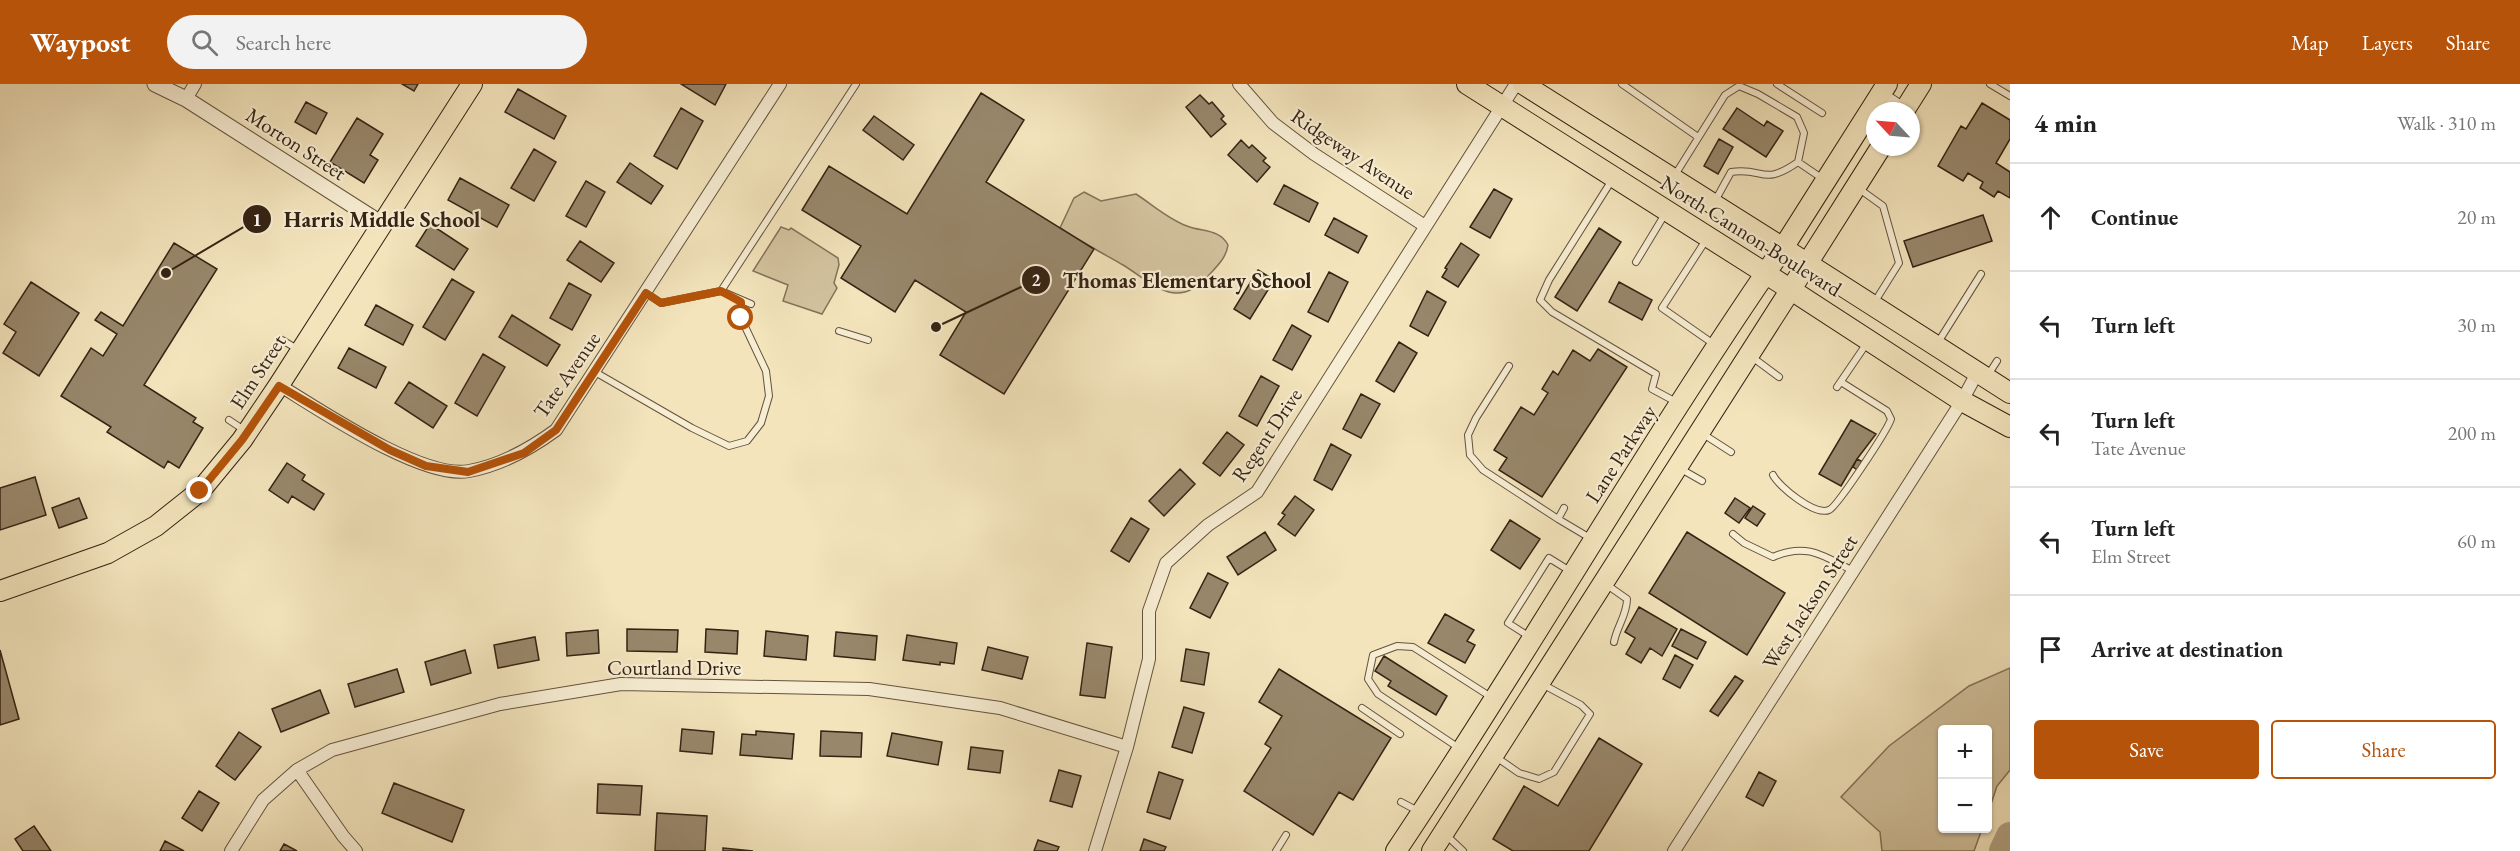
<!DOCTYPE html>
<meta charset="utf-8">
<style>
:root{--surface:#fff;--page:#f2f2f2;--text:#222;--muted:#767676;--line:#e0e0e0;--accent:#b45309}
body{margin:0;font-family:"EB Garamond",serif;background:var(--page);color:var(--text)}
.controls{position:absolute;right:18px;bottom:18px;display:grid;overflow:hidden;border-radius:6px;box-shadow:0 2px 4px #0004}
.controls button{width:54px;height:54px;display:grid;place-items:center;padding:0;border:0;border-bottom:2px solid var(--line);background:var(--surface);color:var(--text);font:30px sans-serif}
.compass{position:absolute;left:1866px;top:18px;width:54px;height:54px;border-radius:50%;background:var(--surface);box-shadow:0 2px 4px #0004;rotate:296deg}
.stop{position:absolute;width:18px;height:18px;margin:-14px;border:4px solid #b45309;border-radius:50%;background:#fff}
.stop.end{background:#b45309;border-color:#fff;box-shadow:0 2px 6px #0008}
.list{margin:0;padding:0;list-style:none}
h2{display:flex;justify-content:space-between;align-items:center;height:78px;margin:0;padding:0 24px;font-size:26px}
h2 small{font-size:20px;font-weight:400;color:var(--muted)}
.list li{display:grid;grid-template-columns:39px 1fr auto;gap:18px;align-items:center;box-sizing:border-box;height:108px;padding:0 24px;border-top:2px solid var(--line)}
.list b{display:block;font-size:22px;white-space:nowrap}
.list p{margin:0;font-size:20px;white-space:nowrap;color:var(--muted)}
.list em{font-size:20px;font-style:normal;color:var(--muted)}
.actions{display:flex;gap:12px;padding:18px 24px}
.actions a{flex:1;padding:14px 0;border:2px solid var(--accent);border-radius:6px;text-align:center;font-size:21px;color:var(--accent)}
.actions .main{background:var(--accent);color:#fff}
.icon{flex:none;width:33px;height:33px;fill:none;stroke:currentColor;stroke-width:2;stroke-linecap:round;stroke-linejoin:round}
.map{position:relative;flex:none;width:2010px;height:767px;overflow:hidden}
header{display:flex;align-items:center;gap:36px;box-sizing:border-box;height:84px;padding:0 30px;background:var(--accent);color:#fff}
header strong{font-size:28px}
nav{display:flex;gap:33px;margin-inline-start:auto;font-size:21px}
.search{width:420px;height:54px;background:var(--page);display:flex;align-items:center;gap:15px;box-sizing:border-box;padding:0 21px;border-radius:33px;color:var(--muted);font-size:22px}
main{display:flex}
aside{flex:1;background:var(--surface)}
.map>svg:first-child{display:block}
</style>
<header>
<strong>Waypost</strong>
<div class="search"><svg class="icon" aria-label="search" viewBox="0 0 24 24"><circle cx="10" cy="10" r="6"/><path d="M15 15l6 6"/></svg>Search here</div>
<nav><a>Map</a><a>Layers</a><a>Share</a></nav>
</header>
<main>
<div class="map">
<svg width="2010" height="767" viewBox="0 0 2010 767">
<rect width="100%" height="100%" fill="#f3e4bc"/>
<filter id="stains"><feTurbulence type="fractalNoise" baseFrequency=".00333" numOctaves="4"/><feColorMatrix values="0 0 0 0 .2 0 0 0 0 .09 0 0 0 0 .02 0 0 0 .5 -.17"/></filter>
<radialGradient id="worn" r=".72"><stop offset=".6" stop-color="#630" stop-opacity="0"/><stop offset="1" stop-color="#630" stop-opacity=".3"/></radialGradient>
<path fill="#d3c39f" stroke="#847359" stroke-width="1.5" d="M 1084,108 L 1101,117 L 1136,110 C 1153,121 1168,135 1187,142 C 1202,148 1220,145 1228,161 C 1226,174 1218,181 1209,191 C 1177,228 1154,200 1123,181 C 1102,169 1080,157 1060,144 L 1074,114 Z
M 781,143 L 789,146 L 791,144 L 838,174 L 839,181 L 834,199 L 837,204 L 822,230 L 783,217 L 788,201 L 753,187 Z
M 2010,584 L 2010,686 L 1997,702 L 1988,729 L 1988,646 L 1942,646 L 1942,744 L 1982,745 L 1974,767 L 1882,767 L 1880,748 L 1841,713 L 1889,662 L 1969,602 Z"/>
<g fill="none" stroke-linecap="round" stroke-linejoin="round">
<path stroke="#b2a283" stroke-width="28" d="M 2003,767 L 2010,752"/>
</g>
<path fill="#98876b" stroke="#352313" stroke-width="1.5" d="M 402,0 L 418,0 L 414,7 Z
M 681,0 L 726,0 L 715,21 Z
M 518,5 L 566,32 L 554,55 L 505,28 Z
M 981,9 L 1024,36 L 986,98 L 1094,165 L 1004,310 L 940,271 L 966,228 L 915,196 L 895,228 L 841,194 L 861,162 L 802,126 L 829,82 L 907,130 Z
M 1200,11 L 1209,20 L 1212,18 L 1224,32 L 1221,35 L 1226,40 L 1211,53 L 1186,23 Z
M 306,18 L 327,29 L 316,50 L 295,38 Z
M 1982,19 L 2010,36 L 2010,55 L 1996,79 L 2010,88 L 2010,114 L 1998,107 L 1994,113 L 1980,104 L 1983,98 L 1968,89 L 1963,97 L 1938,82 L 1961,42 L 1966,45 Z
M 681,24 L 703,37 L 677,85 L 654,72 Z
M 1737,24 L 1764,42 L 1767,37 L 1783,47 L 1766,73 L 1723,45 Z
M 874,32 L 914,61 L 903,76 L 863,46 Z
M 357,34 L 383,50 L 370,71 L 378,76 L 364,99 L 330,78 Z
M 1719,55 L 1733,63 L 1718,90 L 1704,82 Z
M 1241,56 L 1249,64 L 1252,61 L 1266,74 L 1263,77 L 1270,83 L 1257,98 L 1228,71 Z
M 534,65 L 556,78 L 534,117 L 511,104 Z
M 630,79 L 663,102 L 651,120 L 617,98 Z
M 460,94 L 509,121 L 497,143 L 448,116 Z
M 586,97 L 605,108 L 586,143 L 566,132 Z
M 1284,101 L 1318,119 L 1309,138 L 1274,120 Z
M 1494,105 L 1512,115 L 1490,154 L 1470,143 Z
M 1983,131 L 1992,157 L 1913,183 L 1904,157 Z
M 1334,134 L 1367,152 L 1358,169 L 1325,151 Z
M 430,140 L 468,165 L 454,186 L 416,162 Z
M 1599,144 L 1621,158 L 1577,227 L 1555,213 Z
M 580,157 L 614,179 L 601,198 L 567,176 Z
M 174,159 L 217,185 L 144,301 L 196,334 L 193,338 L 203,344 L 179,384 L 168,377 L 164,384 L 107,348 L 111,343 L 61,312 L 91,264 L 103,272 L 117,250 L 95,236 L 101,228 L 123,242 Z
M 1461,159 L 1479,171 L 1458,203 L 1442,193 L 1447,185 L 1445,184 Z
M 1258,186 L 1274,196 L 1250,235 L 1234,225 Z
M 1329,188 L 1348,198 L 1328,238 L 1308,228 Z
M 452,195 L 474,208 L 445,256 L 423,243 Z
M 31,198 L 79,229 L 39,292 L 3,269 L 16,248 L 4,240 Z
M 1619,198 L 1652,216 L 1642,236 L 1609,218 Z
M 569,199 L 591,211 L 572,246 L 550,234 Z
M 1427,207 L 1446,218 L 1428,252 L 1410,242 Z
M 376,221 L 413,241 L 403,261 L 365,241 Z
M 512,231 L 560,261 L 547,282 L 499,253 Z
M 1292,241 L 1311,252 L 1292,286 L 1273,276 Z
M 1399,258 L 1417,269 L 1394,308 L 1376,297 Z
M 349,264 L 386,283 L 376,304 L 338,284 Z
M 1598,265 L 1627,283 L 1542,413 L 1499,386 L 1507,374 L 1494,366 L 1521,323 L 1534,331 L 1548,309 L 1542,305 L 1553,287 L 1558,291 L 1573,266 L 1590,277 Z
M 483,270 L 505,283 L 477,332 L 455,319 Z
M 1261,292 L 1279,302 L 1257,342 L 1239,332 Z
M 409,298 L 447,322 L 433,344 L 395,319 Z
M 1361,310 L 1380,320 L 1361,354 L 1343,345 Z
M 1851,336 L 1876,350 L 1857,375 L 1841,402 L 1819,390 Z
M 1227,348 L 1244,361 L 1220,392 L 1203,379 Z
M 1331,360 L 1351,371 L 1332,406 L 1314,396 Z
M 1857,375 L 1863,378 L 1859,387 L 1853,383 Z
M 287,379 L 305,391 L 302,396 L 324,410 L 314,426 L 292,412 L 288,419 L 269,406 Z
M 1180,385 L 1195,400 L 1164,432 L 1149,417 Z
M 35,393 L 46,431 L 0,446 L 0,404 Z
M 1295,412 L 1314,426 L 1295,452 L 1278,440 L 1285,431 L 1282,429 Z
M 79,414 L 87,434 L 59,444 L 52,424 Z
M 1735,414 L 1750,424 L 1739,439 L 1725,429 Z
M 1753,422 L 1765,430 L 1757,442 L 1745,434 Z
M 1131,434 L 1149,445 L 1129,478 L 1111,467 Z
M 1510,436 L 1540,455 L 1520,485 L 1491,466 Z
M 1265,448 L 1276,466 L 1238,491 L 1227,473 Z
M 1687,448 L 1785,509 L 1747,571 L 1649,509 Z
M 1208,489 L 1228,499 L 1210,534 L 1190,524 Z
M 1639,523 L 1677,545 L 1662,572 L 1650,564 L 1641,579 L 1626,570 L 1635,554 L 1625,548 Z
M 1445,530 L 1474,546 L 1467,557 L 1475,561 L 1465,579 L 1428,559 Z
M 627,545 L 678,546 L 677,568 L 627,567 Z
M 706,545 L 738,547 L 737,570 L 705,568 Z
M 1681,545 L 1706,558 L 1697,575 L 1672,562 Z
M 598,546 L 599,569 L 567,572 L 566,549 Z
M 766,547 L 808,552 L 806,576 L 764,572 Z
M 836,548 L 877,552 L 875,576 L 834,572 Z
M 907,551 L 957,559 L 954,580 L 940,578 L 940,581 L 903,576 Z
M 535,553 L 539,576 L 498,584 L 494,561 Z
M 1087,559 L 1112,563 L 1105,614 L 1080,611 Z
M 988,563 L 1028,573 L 1022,595 L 982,586 Z
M 1186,565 L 1209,569 L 1204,601 L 1181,597 Z
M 0,566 L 19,635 L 0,641 Z
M 465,566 L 471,589 L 431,601 L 425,578 Z
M 1675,571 L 1693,581 L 1680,604 L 1663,595 Z
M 1384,572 L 1447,612 L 1436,631 L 1388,602 L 1391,597 L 1375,587 Z
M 397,585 L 404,608 L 355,623 L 348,600 Z
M 1279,585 L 1391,654 L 1353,716 L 1339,708 L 1313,751 L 1244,707 L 1271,664 L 1265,660 L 1282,632 L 1259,618 Z
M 1735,592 L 1743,597 L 1718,632 L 1710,627 Z
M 320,606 L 329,629 L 281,648 L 272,625 Z
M 1184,623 L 1204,629 L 1192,669 L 1172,663 Z
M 682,645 L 714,648 L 712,670 L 680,667 Z
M 756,647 L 794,650 L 792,675 L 740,671 L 742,650 L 756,651 Z
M 821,647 L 862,649 L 861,673 L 820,672 Z
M 239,648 L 261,663 L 235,696 L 216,682 Z
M 892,649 L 942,658 L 938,681 L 887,672 Z
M 1599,654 L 1642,680 L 1589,767 L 1513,767 L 1493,755 L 1524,702 L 1558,722 Z
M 971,663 L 1003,667 L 1000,689 L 968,685 Z
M 1059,686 L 1081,692 L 1072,723 L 1050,717 Z
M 1159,688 L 1183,696 L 1170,735 L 1147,728 Z
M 1759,688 L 1776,697 L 1763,722 L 1746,713 Z
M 394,699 L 464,726 L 452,758 L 382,729 Z
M 598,700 L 642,702 L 640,731 L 597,729 Z
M 199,707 L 219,719 L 202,747 L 182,734 Z
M 657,729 L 707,732 L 705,767 L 655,767 Z
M 34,742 L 51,767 L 23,767 L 15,755 Z
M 1144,755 L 1166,763 L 1164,767 L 1140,767 Z
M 1038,756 L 1059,763 L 1057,767 L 1034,767 Z
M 165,757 L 184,767 L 160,767 Z
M 284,760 L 297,767 L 280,767 Z
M 723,764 L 753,767 L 723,767 Z"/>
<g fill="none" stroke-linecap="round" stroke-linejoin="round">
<defs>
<path id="service" d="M 1622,0 L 1698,53
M 1777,0 L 1822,29
M 1990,0 L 2010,12
M 1675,91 L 1725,11 L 1739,2 L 1758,10 L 1797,33 L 1804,49 L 1798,78 L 1823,95
M 1612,96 L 1549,196 L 1540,216 L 1552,228 L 1656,290 L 1652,305 L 1678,319
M 1858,104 L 1883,122 L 1899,179 L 1874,219
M 1715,117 L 1731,88 C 1765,83 1762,103 1798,78
M 1706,156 L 1662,224 L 1715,261
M 1636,178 L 1665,130
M 721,207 L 856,0
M 646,209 L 661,219 L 721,207 L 751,220
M 839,247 L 868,256
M 282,256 L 299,266
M 1937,260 L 1981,190
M 1752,273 L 1779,293
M 1509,282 L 1476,334 L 1468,351 L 1470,371 L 1483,386 L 1558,435
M 595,288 L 692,344 L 729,362 L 747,357 L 761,339 L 769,312 L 766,287 L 741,234 L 741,218
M 1988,291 L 1997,277
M 1837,303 L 1867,259
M 229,336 L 244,346
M 1703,350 L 1731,368
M 1681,385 L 1702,397
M 1773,391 C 1779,403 1815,432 1829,426 C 1837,423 1887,347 1891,335 L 1887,327 L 1841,298
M 1564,424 L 1558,435 L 1590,454
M 1733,450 L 1744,459 L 1773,473 C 1806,458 1824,472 1853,487
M 1607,501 L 1627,515 C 1627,531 1617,542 1614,558
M 1530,553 L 1508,539 L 1549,474 L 1570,487
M 1362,624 L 1400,650
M 1459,664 L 1378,610 L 1368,595 L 1373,571 L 1397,562 L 1413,563 L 1491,613
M 1496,673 L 1519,689 L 1539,695 L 1554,688 L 1590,630 L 1581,621 L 1542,600
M 1401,718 L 1418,727
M 1446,751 L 1463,767
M 1276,767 L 1286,751"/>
<path id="minor" d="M 1239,0 L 1273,39 L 1314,70 L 1425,142
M 1881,10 L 1905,26
M 186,15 L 195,0
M 279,301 C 320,326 423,396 469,387 C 502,381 530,365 556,346 L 780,0
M 297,686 L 343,752 L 356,767
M 231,767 L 263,716 L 297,686 L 332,666 L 500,620 L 621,600 L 869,605 L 1000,624 L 1127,663
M 1095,767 L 1127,663 L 1149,575 L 1149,527 L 1166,479 L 1208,441 L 1257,408 L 1516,0
M 1674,767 L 1962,317 L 1977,289"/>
<path id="tertiary" d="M 155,0 L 186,15 L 382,140"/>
<path id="primary" d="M 1467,0 L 1765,189
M 1523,0 L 1783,164 L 1887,0
M 1904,27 L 1921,0
M 1807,180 L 1881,63
M 0,507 L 108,469 L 156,442 L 200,407 L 242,356 L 279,301 L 472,0"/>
<path id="trunk" d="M 1765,189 L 1962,317 L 2010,343
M 1396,767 C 1529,569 1647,360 1783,164 L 2010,309
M 1432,767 L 1807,180"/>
</defs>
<use href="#service" stroke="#64533d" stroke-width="8"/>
<use href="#minor" stroke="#64533d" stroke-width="14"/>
<use href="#tertiary" stroke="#64533d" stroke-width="17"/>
<use href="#primary" stroke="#352313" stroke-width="22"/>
<use href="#trunk" stroke="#352313" stroke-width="22"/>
<use href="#service" stroke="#f7edd3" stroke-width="6"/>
<use href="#minor" stroke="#f7edd3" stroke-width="12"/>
<use href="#tertiary" stroke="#f7edd3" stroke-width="15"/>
<use href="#primary" stroke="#f3e4bc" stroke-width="20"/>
<use href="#trunk" stroke="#f3e4bc" stroke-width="20"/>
</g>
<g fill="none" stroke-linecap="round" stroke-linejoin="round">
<path stroke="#b45309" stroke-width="8" d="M 200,407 L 242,356 L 279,302 L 390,366 L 426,382 L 468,388 L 524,369 L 556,346 L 646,209 L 661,219 L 721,207 L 741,218 L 741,234"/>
</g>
<g text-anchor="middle" stroke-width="4.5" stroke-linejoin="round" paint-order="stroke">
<g font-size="21" fill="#352313" stroke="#f7edd3">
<text transform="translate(296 60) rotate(33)" y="7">Morton Street</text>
<text transform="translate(1353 70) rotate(34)" y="7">Ridgeway Avenue</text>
<text transform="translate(1751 152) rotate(32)" y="7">North Cannon Boulevard</text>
<text transform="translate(258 288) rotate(-57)" y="7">Elm Street</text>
<text transform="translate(567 291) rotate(-55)" y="7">Tate Avenue</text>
<text transform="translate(1267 351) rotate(-56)" y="7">Regent Drive</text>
<text transform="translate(1621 370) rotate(-57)" y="7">Lane Parkway</text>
<text transform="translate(1810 518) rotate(-57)" y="7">West Jackson Street</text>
<text x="674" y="591">Courtland Drive</text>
</g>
</g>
<path fill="none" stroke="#352313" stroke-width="2" d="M166 189L257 135M936 243L1036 196"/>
<g fill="#352313" stroke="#f7edd3" stroke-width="2">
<circle cx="166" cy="189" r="6"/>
<circle cx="936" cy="243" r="6"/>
<circle cx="257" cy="135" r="15"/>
<circle cx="1036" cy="196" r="15"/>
</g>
<g font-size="18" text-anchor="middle" font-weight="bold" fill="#fff">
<text x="257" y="142">1</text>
<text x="1036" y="202">2</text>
</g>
<g font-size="22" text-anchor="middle" font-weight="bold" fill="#352313" stroke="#f7edd3" stroke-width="4.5" stroke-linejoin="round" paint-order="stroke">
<text x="382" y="143">Harris Middle School</text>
<text x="1187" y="204">Thomas Elementary School</text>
</g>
<rect width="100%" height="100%" filter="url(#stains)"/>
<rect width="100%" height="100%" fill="url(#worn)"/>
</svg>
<div class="controls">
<button>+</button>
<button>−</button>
</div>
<svg class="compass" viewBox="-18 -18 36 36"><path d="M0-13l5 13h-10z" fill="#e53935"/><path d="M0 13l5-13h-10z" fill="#767676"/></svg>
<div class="stop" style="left:741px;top:234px"></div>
<div class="stop end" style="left:200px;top:407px"></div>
</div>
<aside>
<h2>4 min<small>Walk · 310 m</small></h2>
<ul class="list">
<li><svg class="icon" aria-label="ahead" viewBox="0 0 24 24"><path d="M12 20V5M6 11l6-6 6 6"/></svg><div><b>Continue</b></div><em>20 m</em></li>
<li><svg class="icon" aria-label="left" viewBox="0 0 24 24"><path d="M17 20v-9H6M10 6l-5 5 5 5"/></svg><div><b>Turn left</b></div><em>30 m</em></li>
<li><svg class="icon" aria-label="left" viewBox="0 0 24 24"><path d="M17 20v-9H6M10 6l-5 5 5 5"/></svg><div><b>Turn left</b><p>Tate Avenue</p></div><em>200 m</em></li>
<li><svg class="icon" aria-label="left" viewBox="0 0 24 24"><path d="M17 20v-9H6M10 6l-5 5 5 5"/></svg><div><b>Turn left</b><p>Elm Street</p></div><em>60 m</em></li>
<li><svg class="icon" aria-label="arrive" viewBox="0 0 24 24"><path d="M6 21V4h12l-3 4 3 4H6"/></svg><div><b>Arrive at destination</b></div></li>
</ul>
<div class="actions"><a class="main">Save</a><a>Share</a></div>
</aside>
</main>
